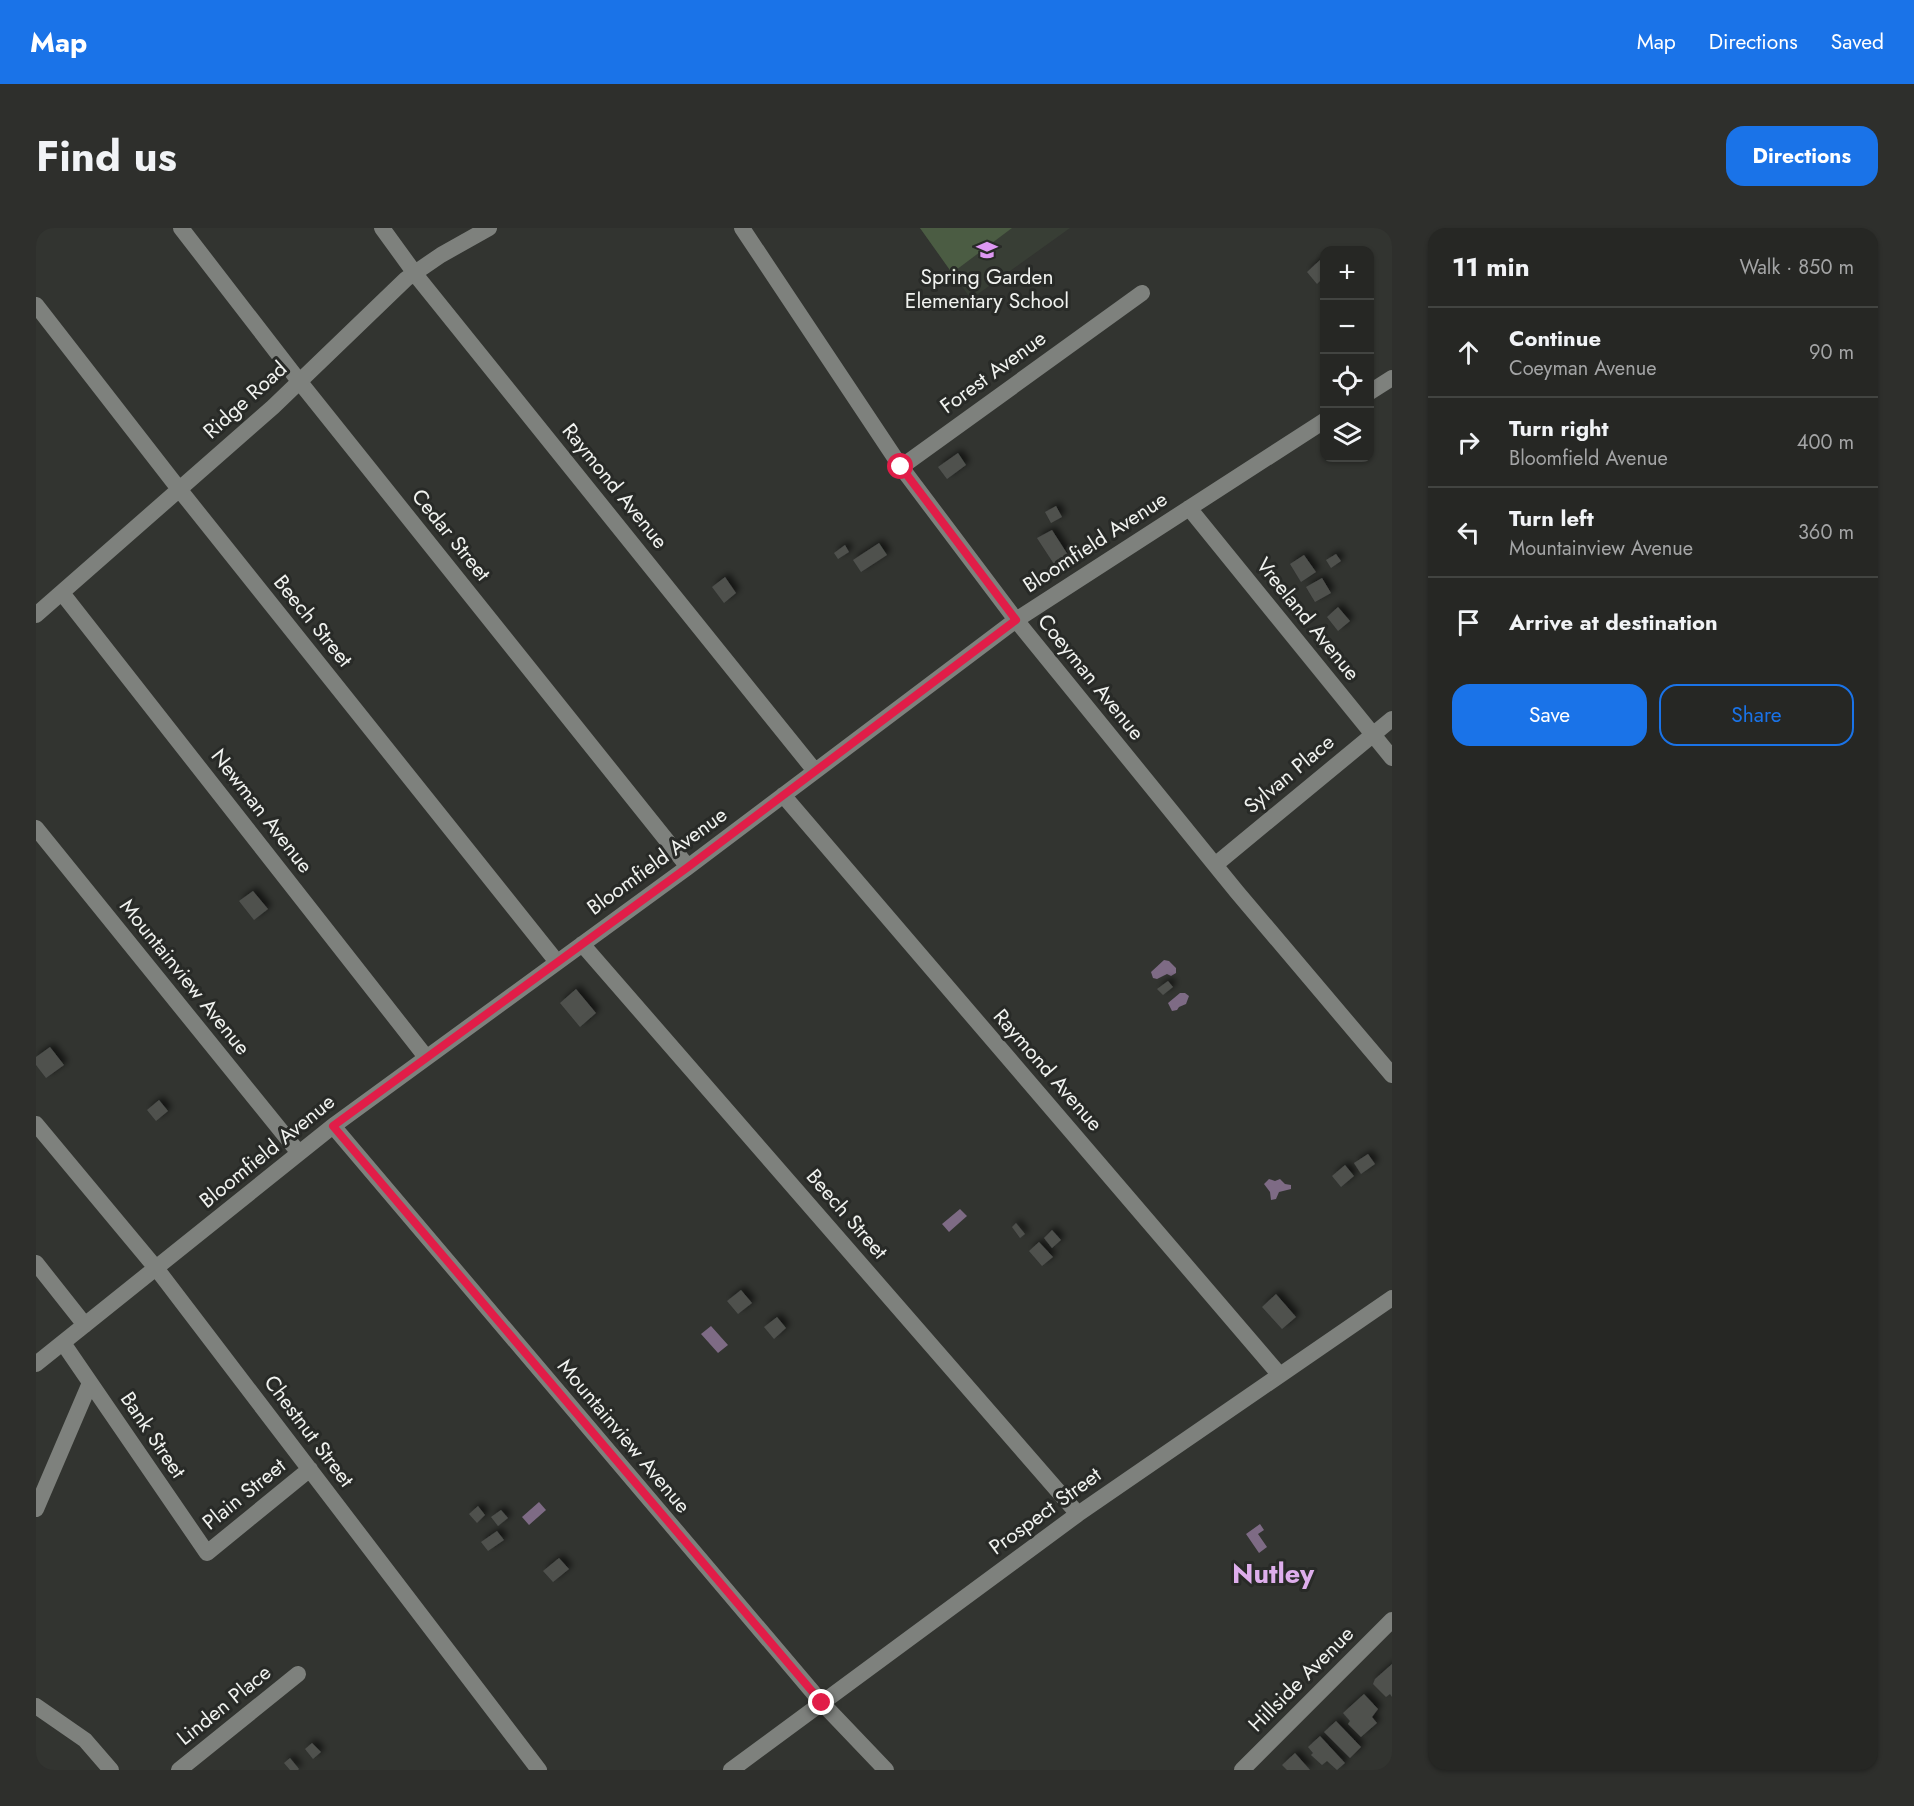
<!DOCTYPE html>
<meta charset="utf-8">
<style>
:root{--surface:#262724;--page:#2e2f2c;--text:#f1f3f6;--muted:#a4a5a6;--line:#424441;--accent:#1a73e8}
body{margin:0;font-family:Jost,sans-serif;background:var(--page);color:var(--text)}
.controls{position:absolute;right:18px;top:18px;display:grid;overflow:hidden;border-radius:12px;box-shadow:0 2px 4px #0004}
.controls button{width:54px;height:54px;display:grid;place-items:center;padding:0;border:0;border-bottom:2px solid var(--line);background:var(--surface);color:var(--text);font:30px sans-serif}
.stop{position:absolute;width:18px;height:18px;margin:-14px;border:4px solid #e11d48;border-radius:50%;background:#fff}
.stop.end{background:#e11d48;border-color:#fff;box-shadow:0 2px 6px #0008}
.list{margin:0;padding:0;list-style:none}
h2{display:flex;justify-content:space-between;align-items:center;height:78px;margin:0;padding:0 24px;font-size:26px}
h2 small{font-size:20px;font-weight:400;color:var(--muted)}
.list li{display:grid;grid-template-columns:39px 1fr auto;gap:18px;align-items:center;box-sizing:border-box;height:90px;padding:0 24px;border-top:2px solid var(--line)}
.list b{display:block;font-size:22px;white-space:nowrap}
.list p{margin:0;font-size:20px;white-space:nowrap;color:var(--muted)}
.list em{font-size:20px;font-style:normal;color:var(--muted)}
.actions{display:flex;gap:12px;padding:18px 24px}
.actions a{flex:1;padding:14px 0;border:2px solid var(--accent);border-radius:18px;text-align:center;font-size:21px;color:var(--accent)}
.actions .main{background:var(--accent);color:#fff}
.icon{flex:none;width:33px;height:33px;fill:none;stroke:currentColor;stroke-width:2;stroke-linecap:round;stroke-linejoin:round}
.map{position:relative;flex:none;width:1356px;height:1542px;overflow:hidden;border-radius:18px}
header{display:flex;align-items:center;gap:36px;box-sizing:border-box;height:84px;padding:0 30px;background:var(--accent);color:#fff}
header strong{font-size:28px}
nav{display:flex;gap:33px;margin-inline-start:auto;font-size:21px}
.intro{display:flex;align-items:center;justify-content:space-between;box-sizing:border-box;height:144px;padding:0 36px}
h1{margin:0;font-size:42px}
.button{padding:15px 27px;border-radius:18px;background:var(--accent);color:#fff;font-size:21px;font-weight:700}
main{display:flex;gap:36px;padding:0 36px}
aside{flex:1;background:var(--surface);border-radius:18px;box-shadow:0 2px 4px #0004}
.map>svg:first-child{display:block}
</style>
<header>
<strong>Map</strong>
<nav><a>Map</a><a>Directions</a><a>Saved</a></nav>
</header>
<div class="intro"><h1>Find us</h1><a class="button">Directions</a></div>
<main>
<div class="map">
<svg width="1356" height="1542" viewBox="0 0 1356 1542">
<defs>
<filter id="shadow"><feDropShadow dx="4" dy="-4" stdDeviation="3" flood-color="#0009"/></filter>
</defs>
<rect width="100%" height="100%" fill="#323430"/>
<path fill="#383e35" d="M 884,0 L 1034,0 L 935,71 Z"/>
<path fill="#4b5c43" d="M 884,0 L 976,0 L 916,45 Z"/>
<path fill="#7e6b85" d="M 1128,732 L 1133,733 L 1140,740 L 1140,745 L 1135,748 L 1131,746 L 1121,751 L 1117,750 L 1115,744 Z
M 1144,765 L 1149,765 L 1153,768 L 1150,776 L 1143,779 L 1141,782 L 1136,783 L 1132,775 Z
M 1233,951 L 1239,953 L 1244,951 L 1249,956 L 1255,957 L 1255,961 L 1243,964 L 1240,971 L 1235,972 L 1234,964 L 1228,956 Z
M 924,981 L 931,988 L 913,1004 L 906,996 Z
M 675,1098 L 692,1117 L 682,1125 L 665,1106 Z
M 503,1274 L 510,1282 L 493,1297 L 486,1289 Z
M 1224,1296 L 1228,1302 L 1222,1306 L 1231,1319 L 1223,1325 L 1210,1306 Z"/>
<path fill="#4f514e" filter="url(#shadow)" d="M 1284,32 L 1288,37 L 1288,49 L 1281,56 L 1271,44 Z
M 922,225 L 930,237 L 911,251 L 902,239 Z
M 1020,278 L 1026,289 L 1015,295 L 1009,284 Z
M 1016,302 L 1032,327 L 1018,336 L 1001,310 Z
M 843,315 L 851,327 L 825,344 L 817,332 Z
M 809,317 L 813,324 L 802,331 L 798,325 Z
M 1300,326 L 1305,333 L 1295,340 L 1290,332 Z
M 1268,327 L 1280,344 L 1265,354 L 1254,336 Z
M 689,349 L 700,365 L 688,375 L 676,359 Z
M 1286,350 L 1295,365 L 1279,374 L 1270,359 Z
M 1302,379 L 1314,393 L 1302,403 L 1291,389 Z
M 217,663 L 232,681 L 218,692 L 203,673 Z
M 1132,753 L 1137,759 L 1127,767 L 1121,761 Z
M 540,761 L 560,785 L 544,799 L 524,775 Z
M 14,819 L 28,837 L 10,850 L 0,837 L 0,829 Z
M 123,872 L 132,883 L 120,893 L 111,882 Z
M 1332,926 L 1339,936 L 1325,946 L 1318,935 Z
M 1309,937 L 1318,948 L 1305,959 L 1296,948 Z
M 980,995 L 989,1006 L 984,1010 L 976,999 Z
M 1016,1002 L 1025,1012 L 1016,1020 L 1008,1010 Z
M 1003,1014 L 1017,1029 L 1006,1038 L 993,1023 Z
M 705,1062 L 716,1075 L 702,1086 L 691,1073 Z
M 1240,1066 L 1260,1089 L 1246,1101 L 1226,1079 Z
M 741,1089 L 750,1100 L 738,1111 L 728,1099 Z
M 442,1278 L 449,1287 L 441,1295 L 433,1286 Z
M 465,1282 L 472,1290 L 462,1298 L 455,1289 Z
M 461,1303 L 468,1312 L 452,1323 L 445,1314 Z
M 523,1330 L 533,1341 L 517,1354 L 507,1343 Z
M 1356,1436 L 1356,1469 L 1354,1466 L 1350,1469 L 1337,1456 L 1339,1451 Z
M 1328,1466 L 1342,1481 L 1336,1489 L 1341,1495 L 1325,1509 L 1312,1496 L 1314,1493 L 1307,1485 Z
M 1300,1493 L 1325,1519 L 1314,1530 L 1288,1504 Z
M 1284,1508 L 1309,1535 L 1301,1542 L 1291,1533 L 1286,1537 L 1275,1527 L 1277,1525 L 1272,1519 Z
M 276,1515 L 285,1524 L 277,1531 L 269,1521 Z
M 1259,1525 L 1274,1542 L 1251,1542 L 1246,1537 Z
M 254,1530 L 263,1541 L 262,1542 L 254,1542 L 248,1535 Z"/>
<g fill="none" stroke-linecap="round" stroke-linejoin="round">
<path stroke="#7e817d" stroke-width="16" d="M 145,0 L 263,153 L 652,639
M 346,0 L 383,51 L 779,543
M 706,0 L 865,239 L 980,392 L 1201,664 L 1356,847
M 0,77 L 143,261 L 521,734
M 1334,164 L 1356,150
M 865,239 L 1106,65
M 1153,280 L 1356,530
M 26,365 L 390,829
M 0,387 L 237,179 L 370,51 L 405,27 L 453,0
M 747,567 L 1243,1146
M 0,600 L 263,925
M 1179,637 L 1356,491
M 546,716 L 1042,1286
M 0,896 L 120,1040 L 503,1542
M 297,898 L 786,1475 L 850,1542
M 0,1035 L 49,1097
M 27,1115 L 171,1325 L 274,1241
M 0,1136 L 297,898 L 652,639 L 980,392 L 1288,193
M 0,1281 L 54,1155
M 0,1478 L 49,1512 L 75,1542
M 143,1542 L 262,1446
M 695,1542 L 1042,1286 L 1356,1070
M 1206,1542 L 1356,1392"/>
</g>
<g fill="none" stroke-linecap="round" stroke-linejoin="round">
<path stroke="#e11d48" stroke-width="8" d="M 786,1475 L 297,898 L 652,639 L 980,392 L 865,239"/>
</g>
<defs>
<symbol id="school-bare" viewBox="-9 -9 18 18"><path d="M0-5L7-2L0 1L-7-2ZM-4 1L0 2.5L4 1V4Q0 6-4 4Z" fill="#de98f3" stroke="#282a27" stroke-width="2.5" paint-order="stroke"/></symbol>
</defs>
<g fill-rule="evenodd">
<use href="#school-bare" x="936" y="7" width="30" height="30"/>
</g>
<g text-anchor="middle" stroke-width="6" stroke-linejoin="round" paint-order="stroke">
<g font-size="21" fill="#f0f2ef" stroke="#282a27">
<text x="951" y="56">Spring Garden<tspan x="951" dy="24">Elementary School</tspan></text>
</g>
<g font-size="21" fill="#f0f2ef" stroke="#282a27">
<text transform="translate(957 144) rotate(-36)" y="7">Forest Avenue</text>
<text transform="translate(209 172) rotate(-42)" y="7">Ridge Road</text>
<text transform="translate(579 258) rotate(51)" y="7">Raymond Avenue</text>
<text transform="translate(415 307) rotate(51)" y="7">Cedar Street</text>
<text transform="translate(1059 314) rotate(-33)" y="7">Bloomfield Avenue</text>
<text transform="translate(1272 391) rotate(51)" y="7">Vreeland Avenue</text>
<text transform="translate(277 393) rotate(51)" y="7">Beech Street</text>
<text transform="translate(1055 449) rotate(51)" y="7">Coeyman Avenue</text>
<text transform="translate(1253 546) rotate(-40)" y="7">Sylvan Place</text>
<text transform="translate(226 583) rotate(52)" y="7">Newman Avenue</text>
<text transform="translate(621 633) rotate(-36)" y="7">Bloomfield Avenue</text>
<text transform="translate(149 749) rotate(51)" y="7">Mountainview Avenue</text>
<text transform="translate(1012 842) rotate(49)" y="7">Raymond Avenue</text>
<text transform="translate(231 923) rotate(-39)" y="7">Bloomfield Avenue</text>
<text transform="translate(811 986) rotate(49)" y="7">Beech Street</text>
<text transform="translate(273 1203) rotate(53)" y="7">Chestnut Street</text>
<text transform="translate(117 1207) rotate(56)" y="7">Bank Street</text>
<text transform="translate(588 1208) rotate(50)" y="7">Mountainview Avenue</text>
<text transform="translate(208 1266) rotate(-39)" y="7">Plain Street</text>
<text transform="translate(1009 1283) rotate(-36)" y="7">Prospect Street</text>
<text transform="translate(1265 1451) rotate(-45)" y="7">Hillside Avenue</text>
<text transform="translate(188 1477) rotate(-39)" y="7">Linden Place</text>
</g>
<g font-size="27" font-weight="bold" fill="#deaeec" stroke="#282a27">
<text x="1237" y="1355">Nutley</text>
</g>
</g>
</svg>
<div class="controls">
<button>+</button>
<button>−</button>
<button><svg class="icon" aria-label="locate" viewBox="0 0 24 24"><circle cx="12" cy="12" r="6"/><path d="M12 2v4M12 18v4M2 12h4M18 12h4"/></svg></button>
<button><svg class="icon" aria-label="layers" viewBox="0 0 24 24"><path d="M12 4l9 5-9 5-9-5zM3 14l9 5 9-5"/></svg></button>
</div>
<div class="stop" style="left:865px;top:239px"></div>
<div class="stop end" style="left:786px;top:1475px"></div>
</div>
<aside>
<h2>11 min<small>Walk · 850 m</small></h2>
<ul class="list">
<li><svg class="icon" aria-label="ahead" viewBox="0 0 24 24"><path d="M12 20V5M6 11l6-6 6 6"/></svg><div><b>Continue</b><p>Coeyman Avenue</p></div><em>90 m</em></li>
<li><svg class="icon" aria-label="right" viewBox="0 0 24 24"><path d="M7 20v-9h11M14 6l5 5-5 5"/></svg><div><b>Turn right</b><p>Bloomfield Avenue</p></div><em>400 m</em></li>
<li><svg class="icon" aria-label="left" viewBox="0 0 24 24"><path d="M17 20v-9H6M10 6l-5 5 5 5"/></svg><div><b>Turn left</b><p>Mountainview Avenue</p></div><em>360 m</em></li>
<li><svg class="icon" aria-label="arrive" viewBox="0 0 24 24"><path d="M6 21V4h12l-3 4 3 4H6"/></svg><div><b>Arrive at destination</b></div></li>
</ul>
<div class="actions"><a class="main">Save</a><a>Share</a></div>
</aside>
</main>
